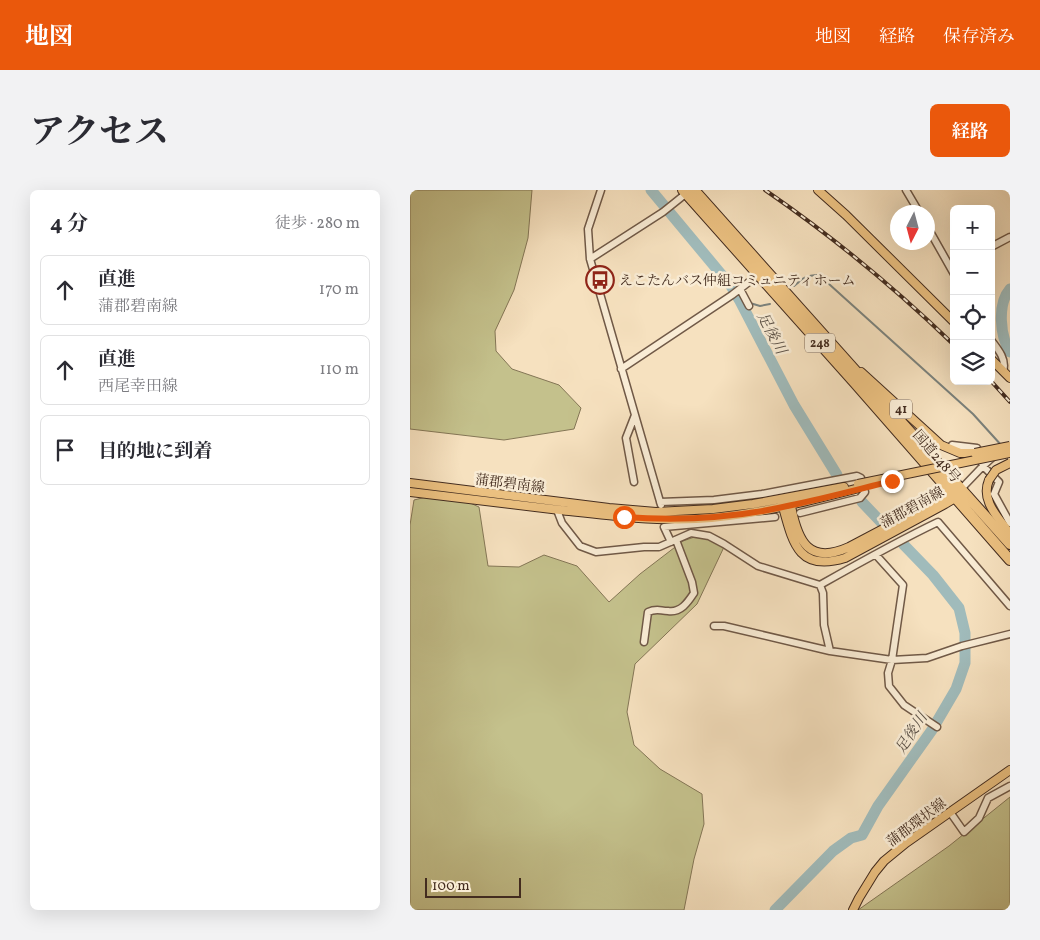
<!DOCTYPE html>
<html lang="ja">
<meta charset="utf-8">
<style>
:root{--surface:#fff;--page:#f2f2f3;--text:#2b2b33;--muted:#7c7c81;--line:#e1e1e2;--accent:#ea580c}
body{margin:0;font-family:Vollkorn,"Noto Serif JP",serif;background:var(--page);color:var(--text)}
.controls{position:absolute;right:15px;top:15px;display:grid;overflow:hidden;border-radius:8px;box-shadow:0 5px 20px #0002}
.controls button{width:45px;height:45px;display:grid;place-items:center;padding:0;border:0;border-bottom:1px solid var(--line);background:var(--surface);color:var(--text);font:25px sans-serif}
.compass{position:absolute;left:480px;top:15px;width:45px;height:45px;border-radius:50%;background:var(--surface);box-shadow:0 5px 20px #0002;rotate:186deg}
.scale{position:absolute;left:15px;bottom:12px;width:96px;box-sizing:border-box;padding-left:5px;border:2px solid #432c1f;border-top:0;font-size:14px;line-height:18px;white-space:nowrap;color:#432c1f;-webkit-text-stroke:4px #f9ecd5;paint-order:stroke}
.stop{position:absolute;width:15px;height:15px;margin:-11px;border:4px solid #ea580c;border-radius:50%;background:#fff}
.stop.end{background:#ea580c;border-color:#fff;box-shadow:0 1px 5px #0008}
.list{margin:0;padding:0;list-style:none}
h2{display:flex;justify-content:space-between;align-items:center;height:65px;margin:0;padding:0 20px;font-size:21px}
h2 small{font-size:16px;font-weight:400;color:var(--muted)}
.list li{display:grid;grid-template-columns:32px 1fr auto;gap:15px;align-items:center;box-sizing:border-box;height:70px;margin:0 10px 10px;padding:0 10px;border:1px solid var(--line);border-radius:8px}
.list b{display:block;font-size:19px;white-space:nowrap}
.list p{margin:0;font-size:16px;white-space:nowrap;color:var(--muted)}
.list em{font-size:16px;font-style:normal;color:var(--muted)}
.icon{flex:none;width:28px;height:28px;fill:none;stroke:currentColor;stroke-width:2;stroke-linecap:round;stroke-linejoin:round}
.map{position:relative;flex:none;width:600px;height:720px;overflow:hidden;border-radius:8px}
header{display:flex;align-items:center;gap:30px;box-sizing:border-box;height:70px;padding:0 25px;background:var(--accent);color:#fff}
header strong{font-size:24px}
nav{display:flex;gap:28px;margin-inline-start:auto;font-size:18px}
.intro{display:flex;align-items:center;justify-content:space-between;box-sizing:border-box;height:120px;padding:0 30px}
h1{margin:0;font-size:35px}
.button{padding:12px 22px;border-radius:8px;background:var(--accent);color:#fff;font-size:18px;font-weight:700}
main{display:flex;gap:30px;padding:0 30px}
aside{flex:1;background:var(--surface);border-radius:8px;box-shadow:0 5px 20px #0002}
.map>svg:first-child{display:block}
</style>
<header>
<strong>地図</strong>
<nav><a>地図</a><a>経路</a><a>保存済み</a></nav>
</header>
<div class="intro"><h1>アクセス</h1><a class="button">経路</a></div>
<main>
<aside>
<h2>4 分<small>徒歩 · 280 m</small></h2>
<ul class="list">
<li><svg class="icon" aria-label="ahead" viewBox="0 0 24 24"><path d="M12 20V5M6 11l6-6 6 6"/></svg><div><b>直進</b><p>蒲郡碧南線</p></div><em>170 m</em></li>
<li><svg class="icon" aria-label="ahead" viewBox="0 0 24 24"><path d="M12 20V5M6 11l6-6 6 6"/></svg><div><b>直進</b><p>西尾幸田線</p></div><em>110 m</em></li>
<li><svg class="icon" aria-label="arrive" viewBox="0 0 24 24"><path d="M6 21V4h12l-3 4 3 4H6"/></svg><div><b>目的地に到着</b></div></li>
</ul>
</aside>
<div class="map">
<svg width="600" height="720" viewBox="0 0 600 720">
<rect width="100%" height="100%" fill="#f6e1bf"/>
<filter id="stains"><feTurbulence type="fractalNoise" baseFrequency=".004" numOctaves="4"/><feColorMatrix values="0 0 0 0 .2 0 0 0 0 .09 0 0 0 0 .02 0 0 0 .5 -.17"/></filter>
<radialGradient id="worn" r=".72"><stop offset=".6" stop-color="#630" stop-opacity="0"/><stop offset="1" stop-color="#630" stop-opacity=".3"/></radialGradient>
<path fill="#c4c18c" stroke="#847656" d="M 0,0 L 122,0 L 118,48 L 104,100 L 85,141 L 86,161 L 102,179 L 149,195 L 171,218 L 164,239 L 94,250 L 0,239 Z
M 36,302 L 69,317 L 78,376 L 109,377 L 134,365 L 167,376 L 199,412 L 230,384 L 273,351 L 293,344 L 314,357 L 287,414 L 225,474 L 217,522 L 224,555 L 250,579 L 292,604 L 294,634 L 284,669 L 274,720 L 0,720 L 0,335 L 4,310 Z
M 600,607 L 600,720 L 448,720 L 539,656 Z"/>
<g fill="none" stroke-linecap="round" stroke-linejoin="round">
<path stroke="#7b827d" stroke-width="2" d="M 384,96 C 392,89 398,84 409,85 L 563,224 L 592,256
M 330,111 L 335,112
M 340,113 L 350,116 L 360,114"/>
<path stroke="#a0bbbb" stroke-width="11" d="M 241,0 L 321,96 L 330,111 L 384,215 L 427,285
M 600,99 C 587,114 590,146 600,162
M 452,312 L 471,332
M 365,720 L 423,661 L 441,648 L 452,645 L 468,616 L 522,540 L 546,499 L 555,473 L 555,443 L 549,418 L 523,385 L 493,354"/>
<defs>
<path id="minor" d="M 191,0 L 178,39 L 180,69 L 251,315
M 496,0 L 509,22
M 518,38 L 544,84
M 581,57 L 600,47
M 180,69 L 253,22 L 278,2
M 330,99 L 339,116
M 581,150 C 588,159 597,170 593,181
M 211,179 L 322,105 L 348,85
M 542,255 L 567,258 L 573,276 L 589,292 L 584,304 L 600,333
M 224,292 L 216,248 L 225,225
M 551,299 L 573,276 L 584,266
M 250,312 L 304,310 L 352,304 L 447,286 L 451,288 L 455,302 L 450,308 L 390,323
M 147,320 L 152,333 L 170,356 L 186,362 L 234,357 L 249,357 L 281,343 L 299,346 L 314,354 L 348,376 L 410,395
M 261,352 L 254,337 L 365,327
M 466,365 L 493,395 L 482,470 L 478,483 L 479,496 L 494,515 L 527,537
M 410,395 C 449,373 488,351 528,332 L 600,416
M 410,395 L 413,403 L 414,435 L 420,461
M 304,436 L 314,436 L 420,461 L 482,470 L 517,468 L 552,456 L 600,444
M 234,452 L 238,422 C 247,418 250,421 258,421 C 271,423 278,412 284,403 L 282,392 L 266,350
M 540,622 L 554,642 L 569,628 L 578,608 L 600,596"/>
<path id="major" d="M 408,0 L 436,25 L 544,132
M 581,169 L 600,188
M 451,182 L 531,255 L 550,263 L 565,263
M 579,290 C 570,311 589,328 600,344
M 0,293 L 199,318 L 246,322 L 303,319 L 343,314 L 434,297
M 0,302 C 50,308 100,314 150,320 C 195,325 241,331 286,329 C 341,326 395,312 449,298
M 378,313 L 381,316 C 388,352 399,375 439,357 L 545,301
M 374,314 L 373,317 C 383,354 389,382 435,368 L 535,314 L 545,308 L 548,304
M 443,720 L 449,708 L 465,682 L 474,671 L 496,653 L 600,580"/>
<path id="highway" d="M 273,0 L 445,193 L 600,370
M 284,0 L 600,354"/>
</defs>
<use href="#minor" stroke="#705947" stroke-width="9"/>
<use href="#major" stroke="#432c1f" stroke-width="10"/>
<use href="#highway" stroke="#432c1f" stroke-width="12"/>
<use href="#minor" stroke="#f9ecd5" stroke-width="6"/>
<use href="#major" stroke="#ebc080" stroke-width="8"/>
<use href="#highway" stroke="#ebc080" stroke-width="10"/>
<defs>
<path id="rail" d="M 355,0 C 422,46 485,98 544,155
M 581,191 L 600,212"/>
</defs>
<use href="#rail" stroke="#432c1f" stroke-width="4"/>
<use href="#rail" stroke="#f9ecd5" stroke-width="2" stroke-dasharray="5.5" stroke-linecap="butt"/>
<defs>
<path id="major-bridge" d="M 565,263 L 600,256
M 579,290 L 586,280 L 600,273
M 448,294 L 600,263"/>
</defs>
<use href="#major-bridge" stroke="#432c1f" stroke-width="10" stroke-linecap="butt"/>
<use href="#major-bridge" stroke="#ebc080" stroke-width="8"/>
</g>
<g fill="none" stroke-linecap="round" stroke-linejoin="round">
<path stroke="#ea580c" stroke-width="6" d="M 214,327 C 270,331 327,328 382,315 C 416,308 449,299 482,291"/>
</g>
<defs>
<symbol id="bus-ring" viewBox="-11 -11 22 22"><circle r="9.5" fill="#f9ecd5" stroke="#8f2418" stroke-width="1.5"/><path d="M-5-6H5V4H4V6H2V4H-2V6H-4V4H-5ZM-3.5-4V0h7V-4ZM-3.5 1.2v1.5H-2V1.2ZM2 1.2v1.5H3.5V1.2Z" fill="#8f2418"/></symbol>
</defs>
<g fill-rule="evenodd">
<use href="#bus-ring" x="174" y="74" width="32" height="32"/>
</g>
<g text-anchor="middle" stroke-width="5" stroke-linejoin="round" paint-order="stroke">
<g fill="#f9ecd5" stroke="#7a6656" stroke-width="1">
<rect x="395" y="143.5" width="30" height="19" rx="4"/>
<rect x="480" y="209.5" width="22" height="19" rx="4"/>
</g>
<g font-size="12" font-weight="bold" fill="#432c1f">
<text x="410" y="157">248</text>
<text x="491" y="223">41</text>
</g>
<g font-size="14" fill="#432c1f" stroke="#f9ecd5" text-anchor="start">
<text x="209" y="95">えこたんバス仲組コミュニティホーム</text>
</g>
<g font-size="14" fill="#432c1f" stroke="#f9ecd5">
<text transform="translate(527 266) rotate(49)" y="5">国道248号</text>
<text transform="translate(100 293) rotate(7)" y="5">蒲郡碧南線</text>
<text transform="translate(502 317) rotate(-29)" y="5">蒲郡碧南線</text>
<text transform="translate(506 632) rotate(-37)" y="5">蒲郡環状線</text>
</g>
<g font-size="15" font-style="italic" fill="#5a5046" stroke="#f9ecd5">
<text transform="translate(362 143) rotate(62)" y="5">足後川</text>
<text transform="translate(501 543) rotate(-57)" y="5">足後川</text>
</g>
</g>
<rect width="100%" height="100%" filter="url(#stains)"/>
<rect width="100%" height="100%" fill="url(#worn)"/>
</svg>
<div class="controls">
<button>+</button>
<button>−</button>
<button><svg class="icon" aria-label="locate" viewBox="0 0 24 24"><circle cx="12" cy="12" r="6"/><path d="M12 2v4M12 18v4M2 12h4M18 12h4"/></svg></button>
<button><svg class="icon" aria-label="layers" viewBox="0 0 24 24"><path d="M12 4l9 5-9 5-9-5zM3 14l9 5 9-5"/></svg></button>
</div>
<svg class="compass" viewBox="-18 -18 36 36"><path d="M0-13l5 13h-10z" fill="#e53935"/><path d="M0 13l5-13h-10z" fill="#7c7c81"/></svg>
<div class="scale">100 m</div>
<div class="stop" style="left:214px;top:327px"></div>
<div class="stop end" style="left:482px;top:291px"></div>
</div>
</main>
